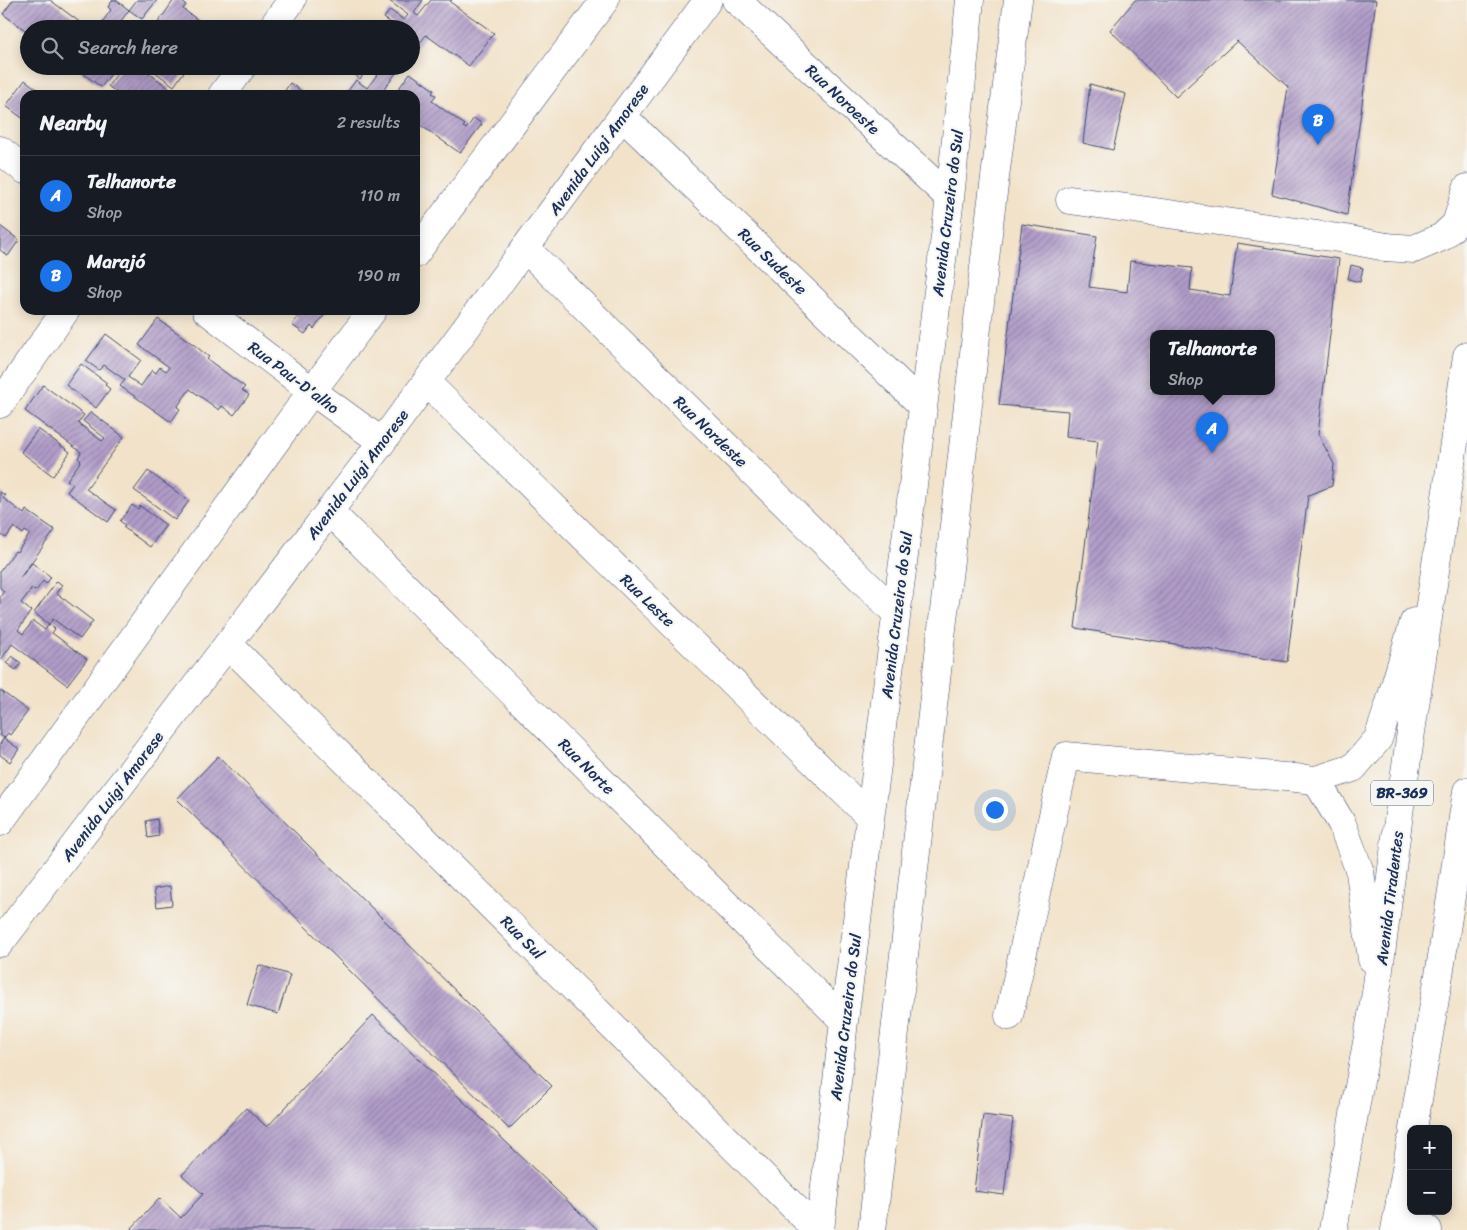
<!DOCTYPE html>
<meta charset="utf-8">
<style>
:root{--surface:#171b24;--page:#20242c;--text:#f1f3f6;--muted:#9ea1a6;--line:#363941;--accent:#1a73e8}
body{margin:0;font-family:Sriracha,sans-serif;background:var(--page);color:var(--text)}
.controls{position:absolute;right:15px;bottom:15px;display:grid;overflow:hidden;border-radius:10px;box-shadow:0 2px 12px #0003}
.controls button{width:45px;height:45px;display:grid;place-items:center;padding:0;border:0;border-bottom:1px solid var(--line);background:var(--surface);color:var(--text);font:25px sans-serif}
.you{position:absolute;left:994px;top:809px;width:18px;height:18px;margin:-12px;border:4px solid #fff;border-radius:50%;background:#1a73e8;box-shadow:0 0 0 8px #1a73e833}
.badge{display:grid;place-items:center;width:32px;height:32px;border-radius:50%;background:var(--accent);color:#fff;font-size:16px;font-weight:700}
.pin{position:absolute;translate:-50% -41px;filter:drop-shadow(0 1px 2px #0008)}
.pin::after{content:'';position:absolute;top:26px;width:18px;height:15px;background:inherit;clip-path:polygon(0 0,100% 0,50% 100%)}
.popup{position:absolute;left:1150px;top:330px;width:125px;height:65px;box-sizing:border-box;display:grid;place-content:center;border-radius:10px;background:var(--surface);filter:drop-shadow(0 1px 4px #0005);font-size:16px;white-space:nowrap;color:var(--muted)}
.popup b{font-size:19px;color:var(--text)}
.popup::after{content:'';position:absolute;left:50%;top:100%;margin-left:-10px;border:10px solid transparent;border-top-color:var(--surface)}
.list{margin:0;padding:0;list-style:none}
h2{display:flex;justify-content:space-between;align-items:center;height:65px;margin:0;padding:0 20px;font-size:21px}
h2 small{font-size:16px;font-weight:400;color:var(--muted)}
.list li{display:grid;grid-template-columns:32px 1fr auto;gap:15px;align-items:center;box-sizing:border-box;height:80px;padding:0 20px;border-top:1px solid var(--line)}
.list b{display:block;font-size:19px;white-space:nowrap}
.list p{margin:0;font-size:16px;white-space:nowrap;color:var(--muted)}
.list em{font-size:16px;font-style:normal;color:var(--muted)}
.icon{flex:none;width:28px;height:28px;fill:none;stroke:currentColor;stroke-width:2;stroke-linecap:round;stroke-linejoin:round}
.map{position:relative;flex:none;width:1467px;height:1230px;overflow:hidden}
.search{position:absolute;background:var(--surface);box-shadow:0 2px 12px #0003;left:20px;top:20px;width:400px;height:55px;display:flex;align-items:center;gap:12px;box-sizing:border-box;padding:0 18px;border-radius:28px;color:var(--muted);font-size:19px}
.panel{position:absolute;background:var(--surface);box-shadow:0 2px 12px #0003;left:20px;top:90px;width:400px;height:225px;border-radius:15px}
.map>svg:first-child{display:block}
</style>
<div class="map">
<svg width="1467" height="1230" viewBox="0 0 1467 1230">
<defs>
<pattern id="building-hatch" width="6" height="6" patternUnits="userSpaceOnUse" patternTransform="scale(1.25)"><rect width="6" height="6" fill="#b19cc8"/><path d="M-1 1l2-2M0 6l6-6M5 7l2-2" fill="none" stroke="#8f80a6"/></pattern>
</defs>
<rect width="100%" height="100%" fill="#f6f6f2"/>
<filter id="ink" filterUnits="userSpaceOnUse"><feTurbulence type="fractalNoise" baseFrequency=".02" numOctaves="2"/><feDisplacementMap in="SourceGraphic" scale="10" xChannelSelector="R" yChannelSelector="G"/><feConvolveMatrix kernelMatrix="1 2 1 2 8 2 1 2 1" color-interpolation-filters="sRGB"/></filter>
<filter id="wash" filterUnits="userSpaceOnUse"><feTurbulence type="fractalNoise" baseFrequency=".0096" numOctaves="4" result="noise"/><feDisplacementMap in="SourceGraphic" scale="20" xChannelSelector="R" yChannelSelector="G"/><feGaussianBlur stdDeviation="1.12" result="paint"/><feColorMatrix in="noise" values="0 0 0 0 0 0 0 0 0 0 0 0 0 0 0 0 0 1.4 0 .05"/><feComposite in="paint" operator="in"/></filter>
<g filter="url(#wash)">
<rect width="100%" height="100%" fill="#f2e2c9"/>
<g id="blocks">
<path fill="url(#building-hatch)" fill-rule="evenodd" d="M 13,0 L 50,0 L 89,29 L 29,29 L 29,33 L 3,14 Z
M 113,0 L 116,0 L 129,10 L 115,29 L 97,29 L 111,10 L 108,7 Z
M 137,0 L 157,0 L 142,19 L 129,10 Z
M 174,0 L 179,0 L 186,5 L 183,9 L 210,29 L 154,28 Z
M 388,0 L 423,0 L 414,13 L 418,16 L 431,0 L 452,0 L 450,2 L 494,33 L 469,66 L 426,35 L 411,54 L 411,29 L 395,29 L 397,27 L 384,18 L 390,10 L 404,20 L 408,15 Z
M 1135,0 L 1376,0 L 1347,215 L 1272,194 L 1288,87 L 1237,41 L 1176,97 L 1110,30 Z
M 73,66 L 117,66 L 101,87 Z
M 123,66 L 131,72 L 136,66 L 140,66 L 170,89 L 166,95 L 120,95 L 108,86 Z
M 147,66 L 188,66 L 174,86 Z
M 344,66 L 370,66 L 360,79 Z
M 384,66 L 401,66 L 380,95 L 345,95 L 356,80 L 367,88 Z
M 410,73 L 434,90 L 432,93 L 436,95 L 432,101 L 465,125 L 463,127 L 466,129 L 474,118 L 482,124 L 460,153 L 416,122 L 419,118 L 415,115 L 415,95 L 394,95 Z
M 25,80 L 45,95 L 25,95 L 25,120 L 6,106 Z
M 290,83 L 307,95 L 282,95 Z
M 1090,84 L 1126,94 L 1113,150 L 1083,143 Z
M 1022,224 L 1097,236 L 1089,287 L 1127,292 L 1130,261 L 1192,268 L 1190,290 L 1230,296 L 1237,243 L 1339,259 L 1318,434 L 1334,464 L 1332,486 L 1308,495 L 1287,662 L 1075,628 L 1098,441 L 1066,437 L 1068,411 L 999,405 ZM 1153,334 L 1271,334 L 1271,392 L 1153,392 Z
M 0,226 L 19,240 L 8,256 L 0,250 Z
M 1351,265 L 1363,268 L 1360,282 L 1348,279 Z
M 289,310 L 328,310 L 314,329 L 311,326 L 305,334 L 292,325 L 298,317 Z
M 158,319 L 193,344 L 209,357 L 207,359 L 245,387 L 242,390 L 249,395 L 234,415 L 222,406 L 219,410 L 190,389 L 177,407 L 180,409 L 171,422 L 120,386 L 125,380 L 104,365 L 99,370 L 86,361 L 106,334 L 141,360 L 128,377 L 141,386 L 152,370 L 156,373 L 160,367 L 166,371 L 169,367 L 139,345 Z
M 81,364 L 107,383 L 105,385 L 110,389 L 96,408 L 66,385 Z
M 43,385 L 84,415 L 78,423 L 102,441 L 105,438 L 83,421 L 91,412 L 124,437 L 86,489 L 116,510 L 108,522 L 67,492 L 73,484 L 67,480 L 81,461 L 78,458 L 81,452 L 25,411 Z
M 38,429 L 70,452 L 53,476 L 21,452 Z
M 148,471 L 189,501 L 175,520 L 134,490 Z
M 0,492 L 5,495 L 3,498 L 24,514 L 26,510 L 55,530 L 20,578 L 32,563 L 51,577 L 46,584 L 43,581 L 36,591 L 32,588 L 21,603 L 31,611 L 18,630 L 23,634 L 33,621 L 45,630 L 49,624 L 55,629 L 52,633 L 87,659 L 67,685 L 12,644 L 0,661 L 0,597 L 4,591 L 0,588 L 0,571 L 15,551 L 17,552 L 30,534 L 25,531 L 23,534 L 14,527 L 6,538 L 0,534 Z
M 132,505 L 138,509 L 140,506 L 166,525 L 150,547 L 123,527 L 125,525 L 120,521 Z
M 57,581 L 62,585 L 56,593 L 93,621 L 80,639 L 53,619 L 49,624 L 34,613 Z
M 12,656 L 21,663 L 16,670 L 6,663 Z
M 0,690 L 28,711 L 10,735 L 8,733 L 4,738 L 0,735 Z
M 4,738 L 19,749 L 10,762 L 0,755 L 0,744 Z
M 218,756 L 552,1086 L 509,1129 L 177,799 Z
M 157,819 L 159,836 L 148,838 L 146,821 Z
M 170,886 L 172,905 L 157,907 L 154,889 Z
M 259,965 L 290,975 L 278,1014 L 247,1005 Z
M 373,1015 L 598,1230 L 130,1230 L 160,1198 L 181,1218 L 203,1194 L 182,1175 L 246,1108 L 267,1127 Z
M 983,1115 L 1013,1119 L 1004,1195 L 974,1191 Z"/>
</g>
</g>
<g filter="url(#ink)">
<use href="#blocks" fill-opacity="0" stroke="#3b4a6e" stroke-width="1"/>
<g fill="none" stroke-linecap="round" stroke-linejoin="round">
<defs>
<path id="minor" d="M 736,0 L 950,198
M 271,29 L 292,0
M 222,95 L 243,66
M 622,116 L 923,406
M 0,150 L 25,170
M 1070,200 L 1345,239 L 1386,247
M 525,248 L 896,613
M 415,254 L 605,0
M 206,310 L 312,391 L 382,442
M 426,382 L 870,817
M 0,404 L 66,310
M 329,511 L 844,1021
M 228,644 L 817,1230
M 0,822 L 312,391 L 373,310
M 0,943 L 382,442 L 708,0
M 1009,1016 L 1066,756 L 1316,780
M 1400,1203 L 1428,1230
M 820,1230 L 844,1021 L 950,198 L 970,0
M 872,1230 L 990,216 L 1018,0"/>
<path id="highway" d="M 1386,247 L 1414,249 L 1442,237 L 1456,224 L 1467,188
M 1372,959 L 1360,872 L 1342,824 L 1316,780 L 1353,768 L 1378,739 L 1388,709 L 1414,622
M 1413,1129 L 1441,963 L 1467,791
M 1333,1230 L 1376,993 L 1400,806 L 1467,356
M 1395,1230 L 1411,1142"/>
</defs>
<use href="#minor" stroke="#3b4a6e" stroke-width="29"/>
<use href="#highway" stroke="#3b4a6e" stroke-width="29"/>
<use href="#minor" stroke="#fff" stroke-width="28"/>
<use href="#highway" stroke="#fff" stroke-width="28"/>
</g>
</g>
<g text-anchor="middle" stroke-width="4" stroke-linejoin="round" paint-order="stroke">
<rect fill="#f6f6f2" stroke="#5d6b8a" stroke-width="1" x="1371" y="780.5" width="62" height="25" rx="4"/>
<g font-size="15" font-weight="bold" fill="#1b2f5e">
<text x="1402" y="798">BR-369</text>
</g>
<g font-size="16" fill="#1b2f5e" stroke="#f6f6f2">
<text transform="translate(843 99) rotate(43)" y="6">Rua Noroeste</text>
<text transform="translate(598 149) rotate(-54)" y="6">Avenida Luigi Amorese</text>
<text transform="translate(947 213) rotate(-83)" y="6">Avenida Cruzeiro do Sul</text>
<text transform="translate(773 261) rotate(44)" y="6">Rua Sudeste</text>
<text transform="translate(294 377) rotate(37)" y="6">Rua Pau-D'alho</text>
<text transform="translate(711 431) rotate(44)" y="6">Rua Nordeste</text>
<text transform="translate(357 474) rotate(-53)" y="6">Avenida Luigi Amorese</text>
<text transform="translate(648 600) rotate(44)" y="6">Rua Leste</text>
<text transform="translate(896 615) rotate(-83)" y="6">Avenida Cruzeiro do Sul</text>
<text transform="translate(587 766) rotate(45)" y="6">Rua Norte</text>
<text transform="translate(112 796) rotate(-53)" y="6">Avenida Luigi Amorese</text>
<text transform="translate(1389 898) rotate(-83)" y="6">Avenida Tiradentes</text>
<text transform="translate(523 937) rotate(45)" y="6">Rua Sul</text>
<text transform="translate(845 1017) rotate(-83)" y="6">Avenida Cruzeiro do Sul</text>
</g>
</g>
</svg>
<div class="controls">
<button>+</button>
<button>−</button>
</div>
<div class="you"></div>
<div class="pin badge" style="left:1212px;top:453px">A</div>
<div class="popup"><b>Telhanorte</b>Shop</div>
<div class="pin badge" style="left:1318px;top:145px">B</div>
<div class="search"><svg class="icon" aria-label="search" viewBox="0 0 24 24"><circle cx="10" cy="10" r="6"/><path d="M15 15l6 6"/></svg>Search here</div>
<section class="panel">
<h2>Nearby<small>2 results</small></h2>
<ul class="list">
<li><span class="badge">A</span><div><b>Telhanorte</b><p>Shop</p></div><em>110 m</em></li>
<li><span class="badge">B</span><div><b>Marajó</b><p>Shop</p></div><em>190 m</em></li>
</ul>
</section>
</div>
